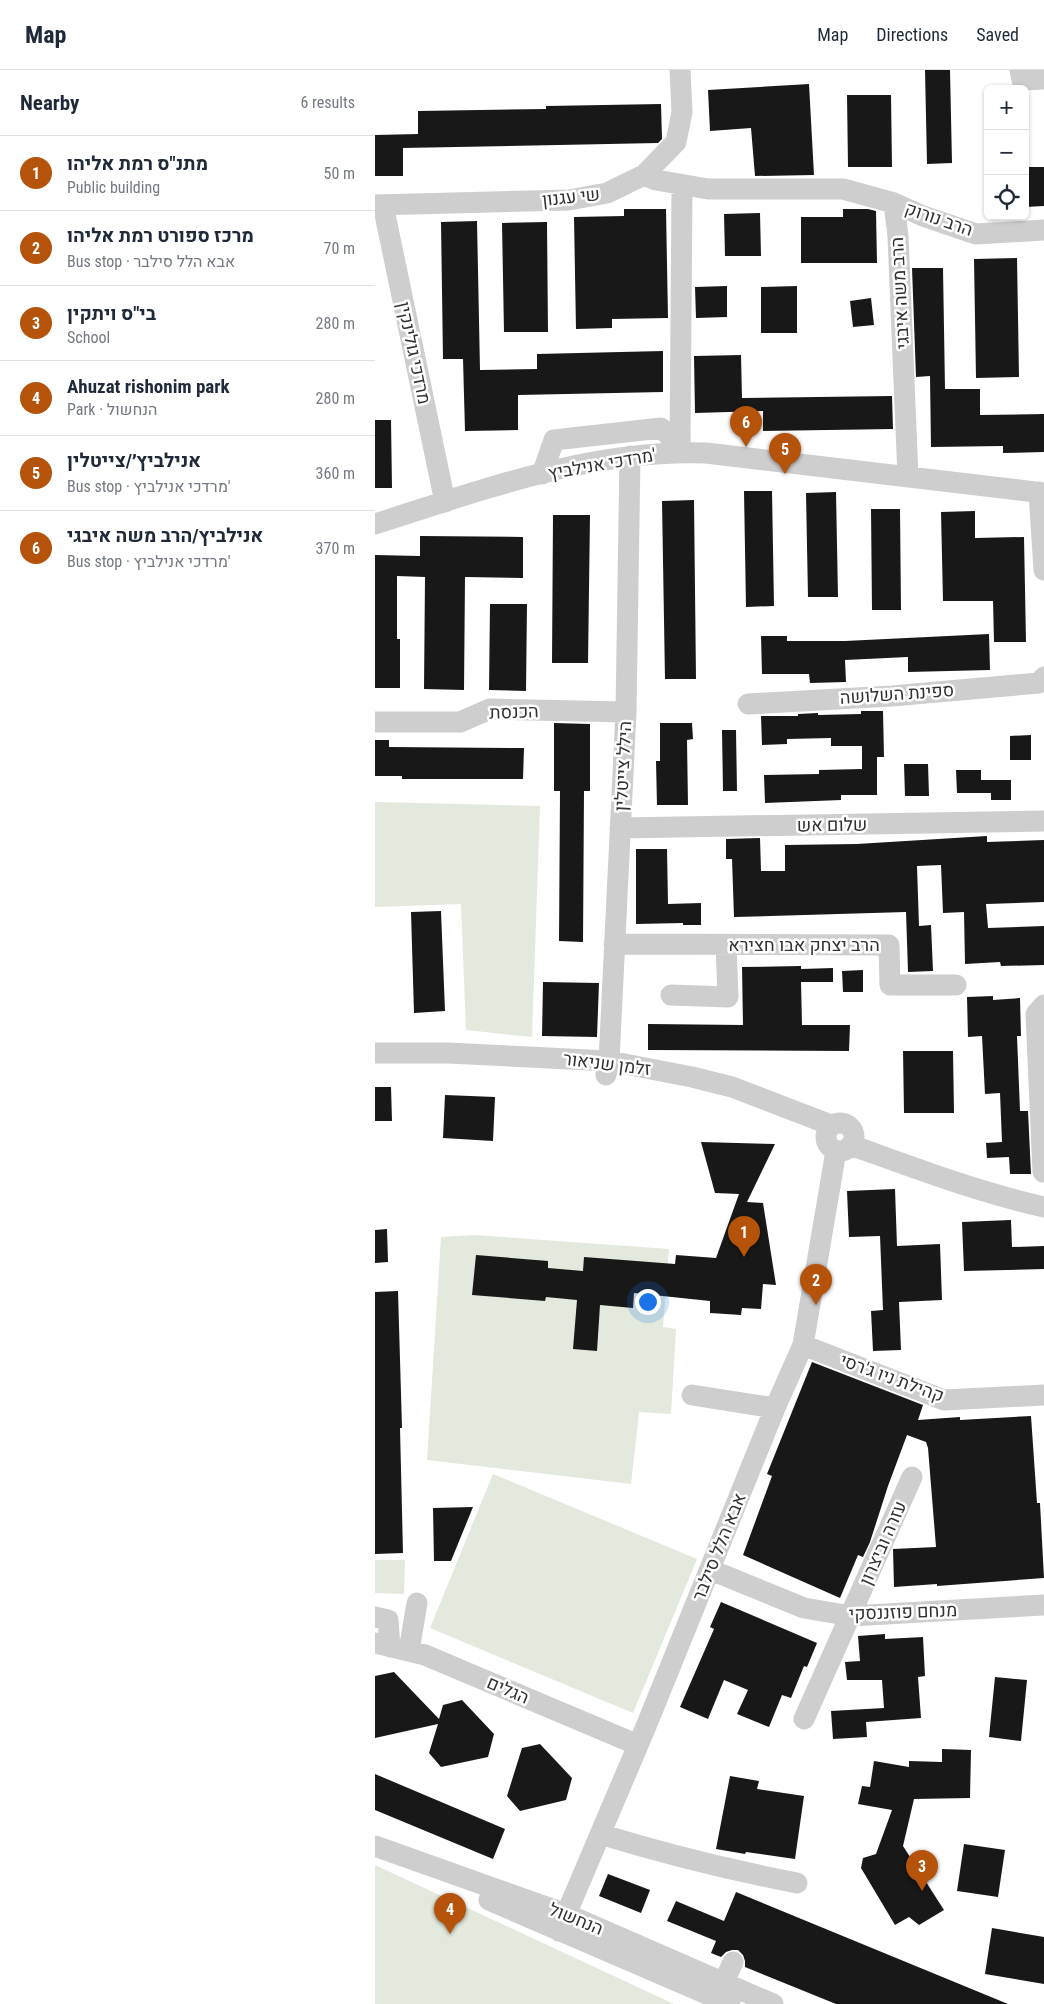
<!DOCTYPE html>
<meta charset="utf-8">
<style>
:root{--surface:#fff;--page:#f2f2f3;--text:#1f2937;--muted:#747a83;--line:#e0e1e3;--accent:#b45309}
body{margin:0;font-family:"Roboto Condensed",Heebo,sans-serif;background:var(--page);color:var(--text)}
.controls{position:absolute;right:15px;top:15px;display:grid;overflow:hidden;border-radius:8px;box-shadow:0 1px 4px #0004}
.controls button{width:45px;height:45px;display:grid;place-items:center;padding:0;border:0;border-bottom:1px solid var(--line);background:var(--surface);color:var(--text);font:25px sans-serif}
.you{position:absolute;left:272px;top:1231px;width:18px;height:18px;margin:-12px;border:4px solid #fff;border-radius:50%;background:#1a73e8;box-shadow:0 0 0 8px #1a73e833}
.badge{display:grid;place-items:center;width:32px;height:32px;border-radius:50%;background:var(--accent);color:#fff;font-size:16px;font-weight:700}
.pin{position:absolute;translate:-50% -41px;filter:drop-shadow(0 1px 2px #0008)}
.pin::after{content:'';position:absolute;top:26px;width:18px;height:15px;background:inherit;clip-path:polygon(0 0,100% 0,50% 100%)}
.list{margin:0;padding:0;list-style:none}
h2{display:flex;justify-content:space-between;align-items:center;height:65px;margin:0;padding:0 20px;font-size:21px}
h2 small{font-size:16px;font-weight:400;color:var(--muted)}
.list li{display:grid;grid-template-columns:32px 1fr auto;gap:15px;align-items:center;box-sizing:border-box;height:75px;padding:0 20px;border-top:1px solid var(--line)}
.list b{display:block;font-size:19px;white-space:nowrap}
.list p{margin:0;font-size:16px;white-space:nowrap;color:var(--muted)}
.list em{font-size:16px;font-style:normal;color:var(--muted)}
.icon{flex:none;width:28px;height:28px;fill:none;stroke:currentColor;stroke-width:2;stroke-linecap:round;stroke-linejoin:round}
.map{position:relative;flex:none;width:669px;height:1934px;overflow:hidden}
header{display:flex;align-items:center;gap:30px;box-sizing:border-box;height:70px;padding:0 25px;background:var(--surface);border-bottom:1px solid var(--line)}
header strong{font-size:24px}
nav{display:flex;gap:28px;margin-inline-start:auto;font-size:18px}
main{display:flex}
aside{flex:1;background:var(--surface)}
.map>svg:first-child{display:block}
</style>
<header>
<strong>Map</strong>
<nav><a>Map</a><a>Directions</a><a>Saved</a></nav>
</header>
<main>
<aside>
<h2>Nearby<small>6 results</small></h2>
<ul class="list">
<li><span class="badge">1</span><div><b>מתנ&quot;ס רמת אליהו</b><p>Public building</p></div><em>50 m</em></li>
<li><span class="badge">2</span><div><b>מרכז ספורט רמת אליהו</b><p>Bus stop · אבא הלל סילבר</p></div><em>70 m</em></li>
<li><span class="badge">3</span><div><b>בי''ס ויתקין</b><p>School</p></div><em>280 m</em></li>
<li><span class="badge">4</span><div><b>Ahuzat rishonim park</b><p>Park · הנחשול</p></div><em>280 m</em></li>
<li><span class="badge">5</span><div><b>אנילביץ׳/צייטלין</b><p>Bus stop · מרדכי אנילביץ'</p></div><em>360 m</em></li>
<li><span class="badge">6</span><div><b>אנילביץ/הרב משה איבגי</b><p>Bus stop · מרדכי אנילביץ'</p></div><em>370 m</em></li>
</ul>
</aside>
<div class="map">
<svg width="669" height="1934" viewBox="0 0 669 1934">
<rect width="100%" height="100%" fill="#fff"/>
<path fill="#e3e9dd" d="M 0,732 L 165,736 L 157,967 L 91,960 L 86,834 L 0,837 Z
M 99,1165 L 294,1179 L 288,1257 L 301,1259 L 296,1344 L 264,1342 L 256,1414 L 52,1390 L 66,1167 Z
M 118,1404 L 322,1489 L 258,1643 L 55,1558 Z
M 0,1490 L 30,1490 L 29,1524 L 0,1523 Z
M 0,1795 L 299,1934 L 0,1934 Z"/>
<path fill="#181818" d="M 550,0 L 575,0 L 577,93 L 552,94 Z
M 434,14 L 439,105 L 380,106 L 376,58 L 335,61 L 333,20 Z
M 472,25 L 516,25 L 517,97 L 473,97 Z
M 286,34 L 287,69 L 283,73 L 28,78 L 28,106 L 0,106 L 0,65 L 43,64 L 43,41 L 171,39 L 171,36 Z
M 650,97 L 669,97 L 669,136 L 650,137 Z
M 249,139 L 291,139 L 293,248 L 237,249 L 237,258 L 201,259 L 199,147 L 249,146 Z
M 468,139 L 493,139 L 501,141 L 502,193 L 426,193 L 426,147 L 468,147 Z
M 385,143 L 386,186 L 350,186 L 349,144 Z
M 102,151 L 105,300 L 162,299 L 162,284 L 288,281 L 288,322 L 143,325 L 143,360 L 90,361 L 88,289 L 68,289 L 66,152 Z
M 172,152 L 173,262 L 129,262 L 127,153 Z
M 642,188 L 644,307 L 601,308 L 599,189 Z
M 537,198 L 568,198 L 570,319 L 605,319 L 605,345 L 669,344 L 669,382 L 628,383 L 628,376 L 556,377 L 555,306 L 541,307 Z
M 352,216 L 352,247 L 321,248 L 320,217 Z
M 422,216 L 422,263 L 386,263 L 386,217 Z
M 496,228 L 499,255 L 478,257 L 475,231 Z
M 366,285 L 367,328 L 517,326 L 518,359 L 388,361 L 388,341 L 320,343 L 319,286 Z
M 0,350 L 16,350 L 17,418 L 0,418 Z
M 369,421 L 397,421 L 399,536 L 371,537 Z
M 461,422 L 463,527 L 433,527 L 431,423 Z
M 319,430 L 321,609 L 290,609 L 287,431 Z
M 496,439 L 525,439 L 526,540 L 497,540 Z
M 600,441 L 600,468 L 649,467 L 651,572 L 619,572 L 618,531 L 568,531 L 566,442 Z
M 178,445 L 215,445 L 213,593 L 177,593 Z
M 45,466 L 148,467 L 148,508 L 90,507 L 89,620 L 49,619 L 50,507 L 22,506 L 22,569 L 25,569 L 25,618 L 0,618 L 0,485 L 45,486 Z
M 115,534 L 152,534 L 151,621 L 114,620 Z
M 614,564 L 615,600 L 533,602 L 533,587 L 470,590 L 471,612 L 435,613 L 434,604 L 387,604 L 386,566 L 412,566 L 412,571 L 470,571 Z
M 486,641 L 508,641 L 509,687 L 502,687 L 502,725 L 466,725 L 466,730 L 390,733 L 389,705 L 444,704 L 444,700 L 487,699 L 487,676 L 456,676 L 456,668 L 412,669 L 412,674 L 387,675 L 386,646 L 423,646 L 423,644 L 443,643 L 443,645 L 486,644 Z
M 179,653 L 215,654 L 215,721 L 209,721 L 208,872 L 184,871 L 185,721 L 179,721 Z
M 285,653 L 317,653 L 318,669 L 312,670 L 313,735 L 282,735 L 281,691 L 285,691 Z
M 347,660 L 361,660 L 362,721 L 348,721 Z
M 656,665 L 656,690 L 635,690 L 635,666 Z
M 0,670 L 14,670 L 14,677 L 149,678 L 148,709 L 27,709 L 27,706 L 0,706 Z
M 529,694 L 553,694 L 554,726 L 530,726 Z
M 581,700 L 606,700 L 606,710 L 636,710 L 636,730 L 616,730 L 616,723 L 582,723 Z
M 612,766 L 612,772 L 669,770 L 669,832 L 611,834 L 613,858 L 669,856 L 669,895 L 626,896 L 625,892 L 590,894 L 589,842 L 568,843 L 566,795 L 542,796 L 544,856 L 556,855 L 558,901 L 533,902 L 531,842 L 359,847 L 357,789 L 351,789 L 351,769 L 385,768 L 386,801 L 410,801 L 410,775 L 482,774 Z
M 261,779 L 292,779 L 293,834 L 326,833 L 326,855 L 308,855 L 308,853 L 261,854 Z
M 66,841 L 70,941 L 39,943 L 36,842 Z
M 426,896 L 426,899 L 458,898 L 458,912 L 426,912 L 427,955 L 475,955 L 474,981 L 273,980 L 273,954 L 368,955 L 367,897 Z
M 488,900 L 488,922 L 468,922 L 467,901 Z
M 168,912 L 224,913 L 222,967 L 167,966 Z
M 618,926 L 618,930 L 645,928 L 646,966 L 642,966 L 645,1041 L 653,1041 L 656,1104 L 635,1104 L 634,1087 L 612,1088 L 611,1073 L 627,1072 L 625,1023 L 610,1024 L 607,966 L 593,967 L 592,927 Z
M 528,981 L 578,981 L 579,1043 L 529,1043 Z
M 0,1017 L 16,1017 L 17,1051 L 0,1051 Z
M 70,1025 L 120,1027 L 118,1071 L 68,1068 Z
M 326,1072 L 400,1074 L 372,1132 L 388,1133 L 401,1215 L 388,1214 L 386,1239 L 367,1238 L 366,1245 L 335,1243 L 335,1231 L 259,1223 L 258,1238 L 225,1235 L 222,1281 L 198,1279 L 202,1230 L 171,1227 L 170,1231 L 97,1225 L 101,1185 L 173,1191 L 173,1198 L 208,1201 L 209,1187 L 300,1194 L 301,1185 L 341,1188 L 364,1124 L 340,1123 Z
M 520,1119 L 522,1176 L 565,1174 L 567,1230 L 524,1232 L 526,1280 L 498,1281 L 496,1241 L 508,1240 L 505,1166 L 474,1167 L 472,1121 Z
M 636,1150 L 637,1177 L 669,1176 L 669,1199 L 589,1201 L 587,1152 Z
M 12,1159 L 13,1192 L 0,1193 L 0,1160 Z
M 23,1221 L 27,1358 L 25,1358 L 28,1483 L 0,1484 L 0,1222 Z
M 437,1292 L 548,1335 L 543,1350 L 585,1347 L 585,1350 L 656,1346 L 662,1433 L 665,1433 L 669,1508 L 562,1516 L 562,1514 L 519,1517 L 518,1479 L 561,1477 L 553,1378 L 551,1372 L 532,1365 L 513,1416 L 495,1472 L 488,1487 L 483,1485 L 465,1528 L 368,1485 L 397,1406 L 392,1404 Z
M 98,1437 L 76,1491 L 59,1491 L 58,1438 Z
M 346,1532 L 442,1573 L 432,1597 L 429,1596 L 416,1628 L 407,1625 L 394,1657 L 362,1644 L 373,1620 L 349,1610 L 333,1649 L 305,1637 L 339,1559 L 335,1557 Z
M 510,1564 L 510,1569 L 548,1567 L 550,1606 L 543,1607 L 546,1648 L 491,1652 L 492,1667 L 458,1669 L 456,1641 L 509,1638 L 507,1610 L 472,1610 L 470,1592 L 485,1591 L 483,1566 Z
M 19,1602 L 64,1649 L 68,1635 L 87,1630 L 119,1664 L 113,1687 L 66,1697 L 54,1683 L 63,1654 L 0,1668 L 0,1606 Z
M 620,1607 L 652,1610 L 646,1671 L 614,1667 Z
M 165,1674 L 197,1708 L 191,1730 L 145,1741 L 132,1726 L 147,1678 Z
M 567,1679 L 596,1680 L 595,1728 L 539,1729 L 528,1776 L 569,1840 L 544,1855 L 534,1847 L 520,1855 L 486,1798 L 488,1788 L 501,1784 L 517,1740 L 483,1734 L 487,1716 L 495,1717 L 499,1691 L 534,1697 L 534,1691 L 567,1692 Z
M 0,1704 L 130,1759 L 118,1789 L 0,1740 Z
M 355,1706 L 384,1711 L 382,1719 L 429,1726 L 420,1789 L 371,1782 L 370,1784 L 341,1779 Z
M 589,1774 L 630,1780 L 623,1827 L 582,1821 Z
M 233,1804 L 275,1820 L 266,1843 L 224,1826 Z
M 361,1822 L 633,1934 L 461,1934 L 370,1897 L 370,1891 L 368,1885 L 363,1880 L 357,1880 L 351,1882 L 346,1887 L 336,1883 L 341,1871 L 292,1851 L 301,1831 L 349,1851 Z
M 617,1858 L 669,1867 L 669,1914 L 610,1904 Z"/>
<g fill="none" stroke-linecap="round" stroke-linejoin="round">
<path stroke="#cecece" stroke-width="21" d="M 645,0 L 647,10 L 669,9
M 269,105 L 281,110 L 333,119 L 468,119 L 519,133 L 548,146 L 601,164 L 669,160
M 519,133 L 523,166 L 533,407
M 0,135 L 194,130 L 232,123 L 269,105 L 301,72 L 307,42 L 305,0
M 8,135 L 70,432
M 305,377 L 307,116
M 167,404 L 179,370 L 286,358 L 311,382
M 664,422 L 669,500
M 0,454 C 107,420 217,379 331,383 L 669,423
M 373,634 L 517,626 L 664,613 L 669,607
M 0,652 L 85,652 L 115,639 L 251,642
M 245,758 L 669,751
M 239,874 L 514,875 L 515,915 L 581,915
M 296,925 L 353,927 L 351,875
M 0,983 L 73,983 L 234,991 L 317,1007 L 357,1017 L 456,1055
M 231,1005 L 234,991 L 251,642 L 255,386
M451 1067a14 14 0 1 1 28 0a14 14 0 1 1-28 0Z
M 474,1077 L 484,1078 C 545,1100 606,1123 669,1137
M 668,1102 L 661,944 L 669,935
M 428,1275 L 569,1330 L 669,1325
M 317,1325 L 400,1338
M 336,1500 L 429,1538 L 476,1546 L 669,1535
M 0,1547 L 13,1550 L 15,1577
M 0,1573 L 50,1585 L 263,1675
M 34,1581 L 42,1533
M 429,1649 L 537,1407
M 225,1764 C 290,1784 355,1800 422,1813
M 0,1776 L 191,1844 L 398,1934
M 114,1830 L 355,1934
M 184,1861 L 272,1654 L 400,1338 L 428,1275 L 461,1081
M 343,1925 L 358,1892"/>
</g>
<g text-anchor="middle" stroke-width="5" stroke-linejoin="round" paint-order="stroke">
<g font-size="18" fill="#313131" stroke="#fff">
<text transform="translate(196 127) rotate(-6)" y="6">שי עגנון</text>
<text transform="translate(564 149) rotate(19)" y="6">הרב נורוק</text>
<text transform="translate(525 223) rotate(-93)" y="6">הרב משה איבגי</text>
<text transform="translate(39 283) rotate(78)" y="6">מרדכי גולינקין</text>
<text transform="translate(227 394) rotate(-10)" y="6">מרדכי אנילביץ'</text>
<text transform="translate(522 624) rotate(-4)" y="6">ספינת השלושה</text>
<text transform="translate(139 642) rotate(-2)" y="6">הכנסת</text>
<text transform="translate(248 696) rotate(-87)" y="6">הילל צייטלין</text>
<text transform="translate(457 755) rotate(-1)" y="6">שלום אש</text>
<text x="429" y="881">הרב יצחק אבו חצירא</text>
<text transform="translate(232 994) rotate(7)" y="6">זלמן שניאור</text>
<text transform="translate(517 1308) rotate(20)" y="6">קהילת ניו ג'רסי</text>
<text transform="translate(508 1473) rotate(-66)" y="6">עזרה וביצרון</text>
<text transform="translate(344 1477) rotate(-68)" y="6">אבא הלל סילבר</text>
<text transform="translate(528 1542) rotate(-2)" y="6">מנחם פוזננסקי</text>
<text transform="translate(133 1620) rotate(23)" y="6">הגלים</text>
<text transform="translate(201 1849) rotate(22)" y="6">הנחשול</text>
</g>
</g>
</svg>
<div class="controls">
<button>+</button>
<button>−</button>
<button><svg class="icon" aria-label="locate" viewBox="0 0 24 24"><circle cx="12" cy="12" r="6"/><path d="M12 2v4M12 18v4M2 12h4M18 12h4"/></svg></button>
</div>
<div class="you"></div>
<div class="pin badge" style="left:369px;top:1187px">1</div>
<div class="pin badge" style="left:441px;top:1235px">2</div>
<div class="pin badge" style="left:547px;top:1821px">3</div>
<div class="pin badge" style="left:75px;top:1864px">4</div>
<div class="pin badge" style="left:410px;top:404px">5</div>
<div class="pin badge" style="left:371px;top:377px">6</div>
</div>
</main>
